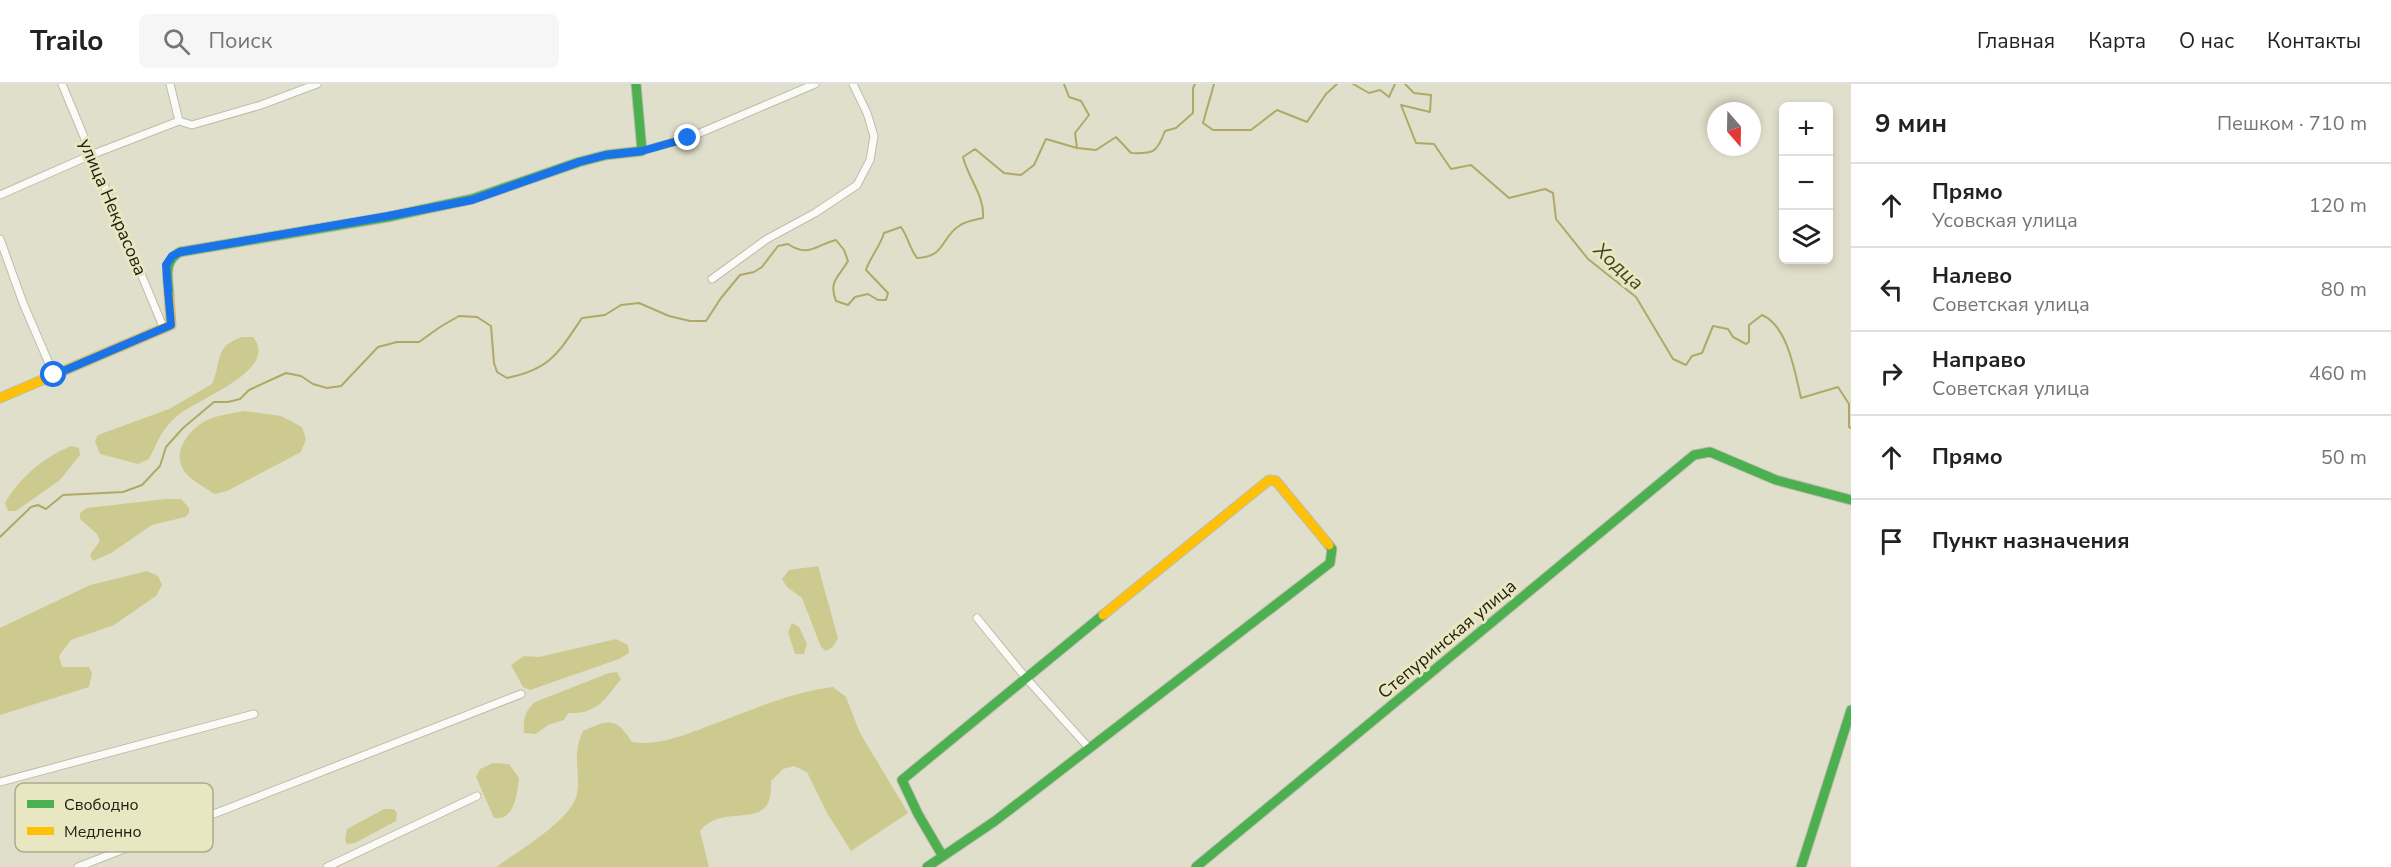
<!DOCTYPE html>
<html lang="ru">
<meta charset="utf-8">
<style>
:root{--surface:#fff;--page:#f6f6f6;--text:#222;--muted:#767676;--line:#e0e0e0}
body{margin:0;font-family:"Nunito Sans",sans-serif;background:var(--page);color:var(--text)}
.controls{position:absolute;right:18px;top:18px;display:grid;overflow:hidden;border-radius:9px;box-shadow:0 3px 9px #0003}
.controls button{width:54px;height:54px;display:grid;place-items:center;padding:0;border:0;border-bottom:2px solid var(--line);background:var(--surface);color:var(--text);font:30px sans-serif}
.compass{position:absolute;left:1707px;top:18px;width:54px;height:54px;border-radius:50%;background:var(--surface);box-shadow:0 3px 9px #0003;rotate:160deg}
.stop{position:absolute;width:18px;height:18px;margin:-14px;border:4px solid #1a73e8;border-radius:50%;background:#fff}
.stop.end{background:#1a73e8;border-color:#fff;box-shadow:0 2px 6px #0008}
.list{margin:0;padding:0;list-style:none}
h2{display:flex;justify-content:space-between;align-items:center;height:78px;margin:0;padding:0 24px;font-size:26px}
h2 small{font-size:20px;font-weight:400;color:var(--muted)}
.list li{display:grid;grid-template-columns:39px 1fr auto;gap:18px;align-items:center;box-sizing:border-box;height:84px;padding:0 24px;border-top:2px solid var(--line)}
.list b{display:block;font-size:22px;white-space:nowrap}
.list p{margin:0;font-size:20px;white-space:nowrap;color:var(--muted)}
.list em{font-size:20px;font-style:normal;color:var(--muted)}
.icon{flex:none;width:33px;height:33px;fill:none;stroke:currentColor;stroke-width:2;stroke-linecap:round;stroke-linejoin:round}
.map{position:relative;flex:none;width:1851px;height:783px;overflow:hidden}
header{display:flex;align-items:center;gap:36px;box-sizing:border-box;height:84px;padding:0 30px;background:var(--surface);border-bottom:2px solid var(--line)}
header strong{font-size:28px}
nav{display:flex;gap:33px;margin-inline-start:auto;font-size:21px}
.search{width:420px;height:54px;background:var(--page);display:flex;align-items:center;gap:15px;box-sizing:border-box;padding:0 21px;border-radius:9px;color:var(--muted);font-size:22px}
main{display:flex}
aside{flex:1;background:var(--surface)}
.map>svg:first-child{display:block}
</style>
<header>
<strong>Trailo</strong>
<div class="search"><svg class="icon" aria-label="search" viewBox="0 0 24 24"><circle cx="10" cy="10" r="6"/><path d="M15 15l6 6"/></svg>Поиск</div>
<nav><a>Главная</a><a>Карта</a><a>О нас</a><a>Контакты</a></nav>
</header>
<main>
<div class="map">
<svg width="1851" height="783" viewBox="0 0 1851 783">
<rect width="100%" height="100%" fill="#e0dfcb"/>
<path fill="#cdca90" d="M 242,253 L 253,253 C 281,287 195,315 176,333 C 160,348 159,356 149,375 L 138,380 L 100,370 L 95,357 L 98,351 L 169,325 L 212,300 C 222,277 214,262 242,253 Z
M 244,327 L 281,332 L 302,343 L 306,355 L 301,368 L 227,407 L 214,410 C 205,403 190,396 184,387 C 172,370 187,348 202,339 C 214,331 230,330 244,327 Z
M 71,362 L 79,364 L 80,371 L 60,396 L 16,427 L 8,427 L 5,419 C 19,394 44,373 71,362 Z
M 165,415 L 181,415 L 189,424 L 189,429 L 185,433 L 152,441 L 111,469 L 93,477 L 90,471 L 100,457 L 97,450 L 80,435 L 80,429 L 87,424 Z
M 818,482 L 838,554 L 833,563 L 826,567 L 821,563 L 802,514 L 787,503 L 782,495 L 789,486 Z
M 147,487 L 158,492 L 162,501 L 156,512 L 114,541 L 71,556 L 59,572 L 62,583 L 89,583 L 92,590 L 89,603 L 0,631 L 0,544 L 90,501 Z
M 792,539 L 799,543 L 807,560 L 804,570 L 795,570 L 788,548 Z
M 616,555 L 628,561 L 629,569 L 619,575 L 530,606 L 523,603 L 511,581 L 524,572 L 539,573 Z
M 617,588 L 621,595 C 604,616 598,630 568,629 L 564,636 L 548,641 L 536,650 L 524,649 C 523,635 525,627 535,618 L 609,589 Z
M 833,603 L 846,613 L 860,649 L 908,729 L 851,767 L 827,729 L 807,688 L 794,682 L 783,685 L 771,697 C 774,752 725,716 700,747 L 709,783 L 496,783 C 517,768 572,736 577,710 C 581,685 571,673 583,647 C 609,635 616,633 632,658 C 660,663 691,648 717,639 C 753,625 796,607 833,603 Z
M 493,679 L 509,680 L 519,694 C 517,709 515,737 494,734 L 476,693 L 480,685 Z
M 384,725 L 394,725 L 397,729 L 396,737 L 355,759 L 347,760 L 345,756 L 347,745 Z"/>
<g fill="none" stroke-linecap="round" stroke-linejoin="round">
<path stroke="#aeaa66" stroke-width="2" d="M 1064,0 L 1069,13 L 1081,17 L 1089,31 L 1075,49 L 1077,64
M 1214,0 L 1203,39 L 1213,46 L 1251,46 L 1277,26 L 1307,38 L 1326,10 L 1337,0
M 1353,0 L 1369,9 L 1380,6 L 1389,13 L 1395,0
M 1405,0 L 1414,9 L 1431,11 L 1430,28 L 1401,21 L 1416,59 L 1434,60 L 1451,85 L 1471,81 L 1509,114 L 1545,105 L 1553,109 L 1556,135 L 1588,175 L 1636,213 L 1673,275 L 1686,281 L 1692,272 L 1702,269 L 1713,242 L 1728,245 L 1733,253 L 1746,260 L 1749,258 L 1749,241 L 1762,231 C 1788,242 1795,289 1801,314 L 1838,303 L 1849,320 L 1849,343 L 1851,344
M 0,453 L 31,423 L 38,421 L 46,425 L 63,411 L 123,408 L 142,401 L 160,382 L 166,363 L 183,344 L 214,318 L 228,318 L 240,315 L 249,306 L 286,289 L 301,292 L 313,300 L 327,304 L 341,302 L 378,263 L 397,258 L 419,258 L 440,243 L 459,232 L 477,233 L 491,242 L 494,279 L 497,288 L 507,294 C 551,285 558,269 582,234 L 605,231 L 621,221 L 639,219 L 669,232 L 690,237 L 706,237 L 721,214 L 740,191 L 754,188 L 762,183 L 778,162 L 788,160 C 809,174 815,161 836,156 L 844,166 L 848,177 C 839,193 828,197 836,217 L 848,221 L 855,213 L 868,210 L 878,216 L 886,216 L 888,209 L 866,186 C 870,173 880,163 884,149 L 901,143 C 908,153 910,165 917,174 C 946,173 941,153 959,142 C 965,137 975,136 983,134 C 985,112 968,94 963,73 L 975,65 L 1004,89 L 1021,91 L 1034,81 L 1046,55 L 1077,64 L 1096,66 L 1116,53 L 1131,69 C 1153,70 1157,69 1165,47 L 1176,44 L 1193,29 L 1193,4 L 1195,0"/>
<defs>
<path id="street" d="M 62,0 L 164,245
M 170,0 L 179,37
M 642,67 L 688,54 L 815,0
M 0,111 L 91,71 L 179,37 L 192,41 L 261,21 L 317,0
M 0,155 L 23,219 L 54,291
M 712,195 L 767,155 L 815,129 L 857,101 L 870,76 L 874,52 L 867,29 L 853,0
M 977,534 L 1026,594 L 1089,664
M 0,698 L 254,630
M 78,783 L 521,610
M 327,783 L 477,712"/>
<path id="fast" d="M 169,211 C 168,194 163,177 180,168 L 388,133 L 472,115 L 579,78 L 606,71 L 642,67 L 636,0
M 942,771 L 918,730 L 902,696 L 1103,531
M 927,783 L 995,737 L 1330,479 L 1332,465 L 1329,461
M 1196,783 L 1694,371 L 1710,368 L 1776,396 L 1851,416
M 1801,783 L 1851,626"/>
<path id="slow" d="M 0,314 L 171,241 L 169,211
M 1103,531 L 1269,396 L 1276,397 L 1329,461"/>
</defs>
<use href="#street" stroke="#bdbdad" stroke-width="9"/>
<use href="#fast" stroke="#bdbdad" stroke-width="11"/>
<use href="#slow" stroke="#bdbdad" stroke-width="11"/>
<use href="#street" stroke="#fafaf7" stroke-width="7"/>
<use href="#fast" stroke="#4caf50" stroke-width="9"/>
<use href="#slow" stroke="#ffc107" stroke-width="9"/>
</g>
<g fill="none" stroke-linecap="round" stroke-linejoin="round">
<path stroke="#1a73e8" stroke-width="8" d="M 54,291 L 171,241 L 166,181 L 172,172 L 180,168 L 388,132 L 472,116 L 579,78 L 606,71 L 642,67 L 688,54"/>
</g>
<g text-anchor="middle" stroke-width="6" stroke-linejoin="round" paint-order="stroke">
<g font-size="18" fill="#212012" stroke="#e9e7c2">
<text transform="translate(113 123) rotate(67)" y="6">улица Некрасова</text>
<text transform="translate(1447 555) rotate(-40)" y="6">Степуринская улица</text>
</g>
<g font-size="20" font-style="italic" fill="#45431d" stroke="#e9e7c2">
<text transform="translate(1619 182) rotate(42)" y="7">Ходца</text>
</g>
</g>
<rect x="15" y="699" width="198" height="69" rx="9" fill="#e9e7c2" stroke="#adab8d" stroke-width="1.5"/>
<rect x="27" y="716" width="27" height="8" fill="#4caf50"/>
<rect x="27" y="743" width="27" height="8" fill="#ffc107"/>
<g font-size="16" fill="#212012">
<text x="64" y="726">Свободно</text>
<text x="64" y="753">Медленно</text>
</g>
</svg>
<div class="controls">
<button>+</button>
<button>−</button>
<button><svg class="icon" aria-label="layers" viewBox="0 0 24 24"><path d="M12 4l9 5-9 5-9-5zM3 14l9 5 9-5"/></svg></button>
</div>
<svg class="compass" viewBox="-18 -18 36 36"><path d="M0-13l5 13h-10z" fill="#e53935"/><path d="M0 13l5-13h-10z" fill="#767676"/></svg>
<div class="stop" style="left:54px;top:291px"></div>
<div class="stop end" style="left:688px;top:54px"></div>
</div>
<aside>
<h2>9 мин<small>Пешком · 710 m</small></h2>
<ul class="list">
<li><svg class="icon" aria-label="ahead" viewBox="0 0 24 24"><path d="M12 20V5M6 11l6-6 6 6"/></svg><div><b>Прямо</b><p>Усовская улица</p></div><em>120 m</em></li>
<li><svg class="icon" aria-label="left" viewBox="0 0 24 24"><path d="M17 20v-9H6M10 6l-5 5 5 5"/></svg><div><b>Налево</b><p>Советская улица</p></div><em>80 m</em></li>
<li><svg class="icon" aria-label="right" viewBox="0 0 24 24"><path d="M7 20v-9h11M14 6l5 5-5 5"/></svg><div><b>Направо</b><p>Советская улица</p></div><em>460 m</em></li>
<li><svg class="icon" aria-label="ahead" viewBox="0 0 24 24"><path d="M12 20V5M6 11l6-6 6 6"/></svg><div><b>Прямо</b></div><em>50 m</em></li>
<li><svg class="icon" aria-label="arrive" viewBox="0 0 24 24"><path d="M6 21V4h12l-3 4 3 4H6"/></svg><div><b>Пункт назначения</b></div></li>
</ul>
</aside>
</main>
